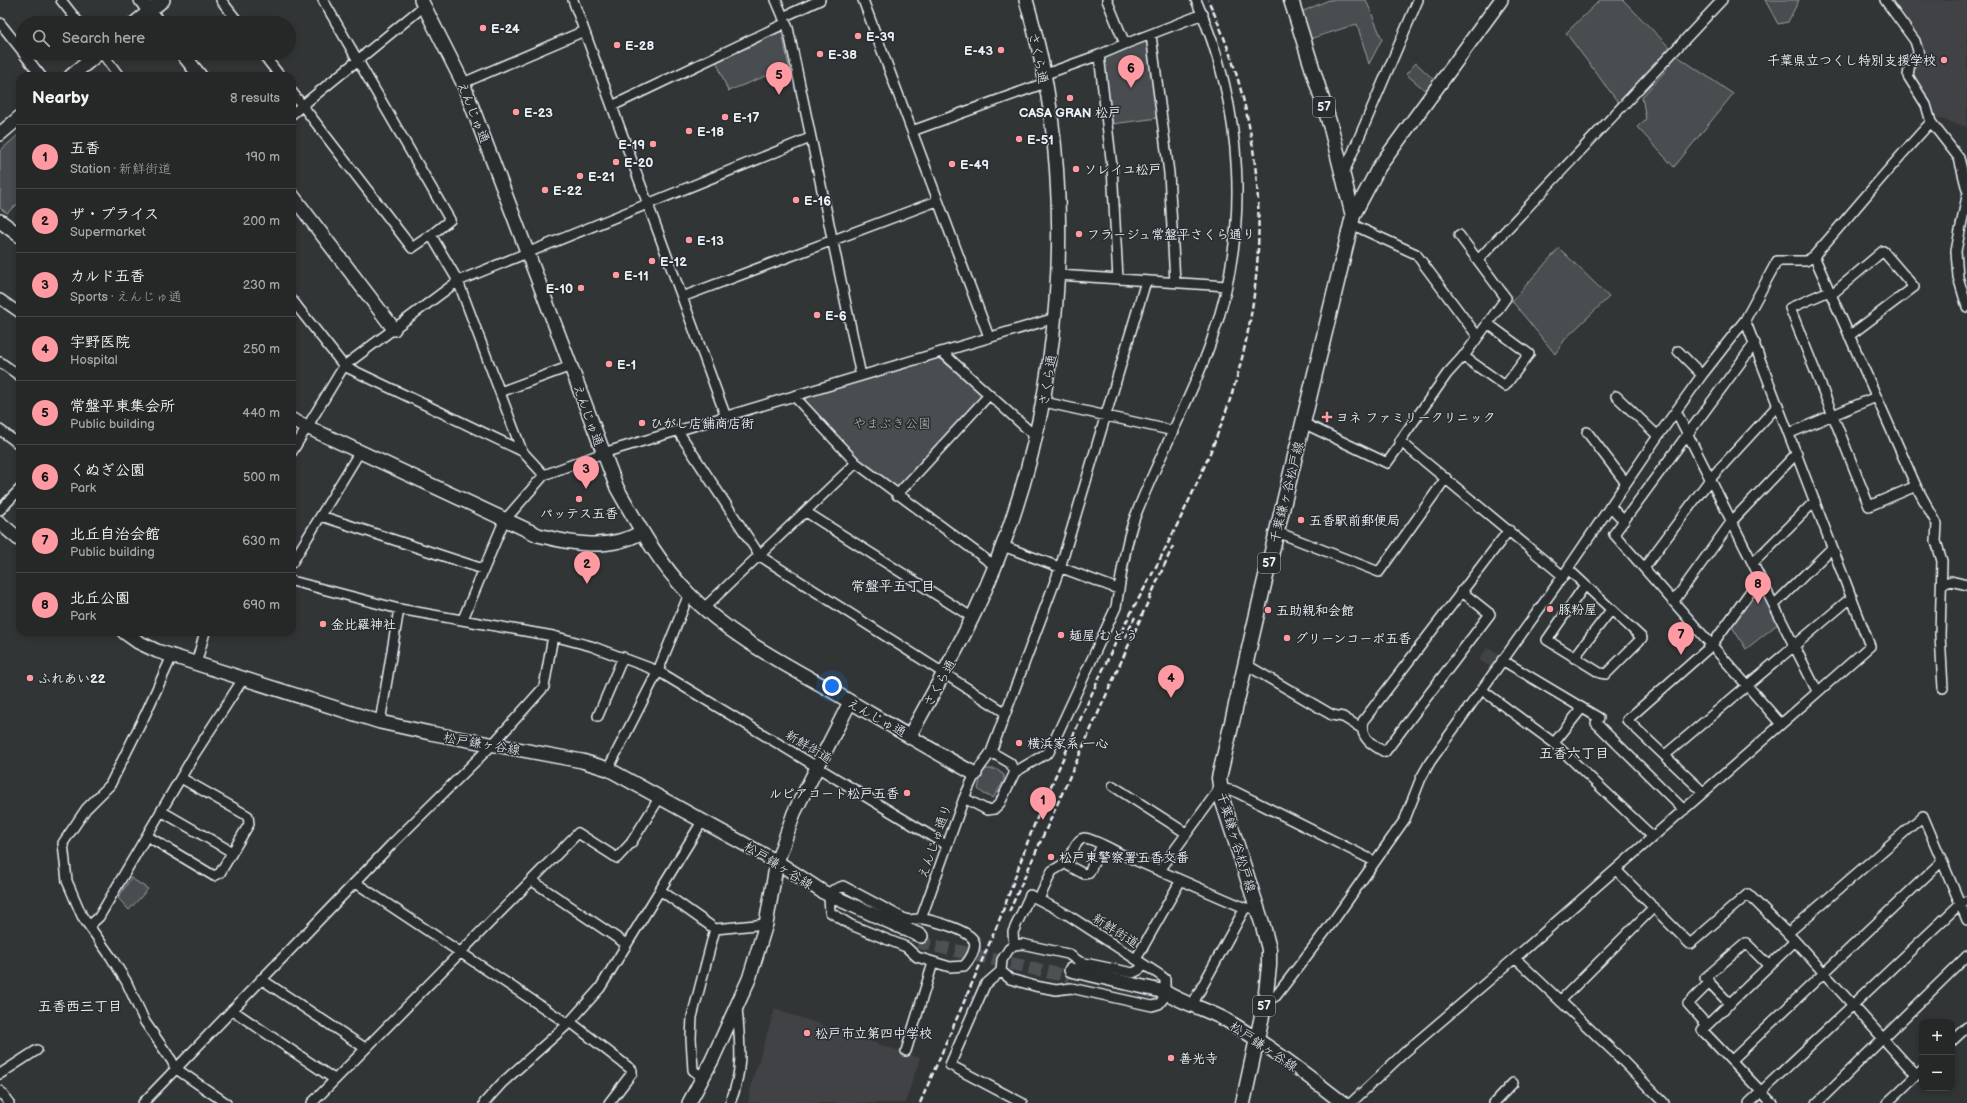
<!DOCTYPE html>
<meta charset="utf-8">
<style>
:root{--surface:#262828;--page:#2e3030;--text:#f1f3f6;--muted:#a4a6a8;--line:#424445;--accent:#ff9aa2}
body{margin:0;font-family:"Balsamiq Sans","Klee One",sans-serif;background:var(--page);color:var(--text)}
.controls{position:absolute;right:12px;bottom:12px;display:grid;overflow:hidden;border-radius:8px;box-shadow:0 2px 6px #0003}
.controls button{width:36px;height:36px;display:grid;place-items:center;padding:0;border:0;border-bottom:1px solid var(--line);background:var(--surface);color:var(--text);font:20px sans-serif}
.you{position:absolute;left:832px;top:686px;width:14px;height:14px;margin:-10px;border:3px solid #fff;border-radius:50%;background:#1a73e8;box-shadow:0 0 0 6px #1a73e833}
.badge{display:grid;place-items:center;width:26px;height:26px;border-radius:50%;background:var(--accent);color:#111;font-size:13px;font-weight:700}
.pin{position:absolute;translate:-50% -33px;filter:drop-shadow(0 1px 2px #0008)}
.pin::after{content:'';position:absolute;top:21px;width:14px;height:12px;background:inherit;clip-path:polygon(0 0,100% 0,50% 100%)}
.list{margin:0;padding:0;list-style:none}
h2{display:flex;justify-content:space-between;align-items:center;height:52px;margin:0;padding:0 16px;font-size:17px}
h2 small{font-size:13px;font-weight:400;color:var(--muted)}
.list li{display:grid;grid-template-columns:26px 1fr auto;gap:12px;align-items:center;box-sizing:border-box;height:64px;padding:0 16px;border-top:1px solid var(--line)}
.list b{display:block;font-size:15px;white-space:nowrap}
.list p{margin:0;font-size:13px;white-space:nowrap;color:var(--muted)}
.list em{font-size:13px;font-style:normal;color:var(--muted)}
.icon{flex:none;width:22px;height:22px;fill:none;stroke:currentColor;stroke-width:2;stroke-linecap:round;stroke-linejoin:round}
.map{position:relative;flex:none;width:1967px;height:1103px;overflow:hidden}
.search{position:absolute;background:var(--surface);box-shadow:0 2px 6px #0003;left:16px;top:16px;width:280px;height:44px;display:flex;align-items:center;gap:10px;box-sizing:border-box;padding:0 14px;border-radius:22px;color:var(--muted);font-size:15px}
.panel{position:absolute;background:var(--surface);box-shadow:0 2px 6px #0003;left:16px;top:72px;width:280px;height:564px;border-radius:12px}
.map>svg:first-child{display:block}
</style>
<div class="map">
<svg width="1967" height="1103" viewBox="0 0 1967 1103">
<rect width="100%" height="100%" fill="#323536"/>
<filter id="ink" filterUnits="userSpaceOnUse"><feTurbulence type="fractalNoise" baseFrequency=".025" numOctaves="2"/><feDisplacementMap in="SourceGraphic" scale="8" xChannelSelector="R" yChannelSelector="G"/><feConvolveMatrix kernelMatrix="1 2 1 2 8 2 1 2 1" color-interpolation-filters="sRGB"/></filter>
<g filter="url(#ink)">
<path fill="#3f4244" d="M 1890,0 L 1967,0 L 1967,127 L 1935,117 L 1930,102 L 1913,75 L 1916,64 L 1926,55 L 1919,39 Z
M 1487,648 L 1501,655 L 1492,668 L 1479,660 Z
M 775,1009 L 920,1058 L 905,1103 L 748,1103 L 753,1078 Z"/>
<path fill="#494d4f" stroke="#989fa4" d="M 1329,0 L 1366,0 L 1382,39 L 1369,64 L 1357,24 L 1310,39 L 1301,12 Z
M 1600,0 L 1623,0 L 1680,58 L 1733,94 L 1674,167 L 1637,127 L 1646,119 L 1642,97 L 1667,69 L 1660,65 L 1621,106 L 1566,33 Z
M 1765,0 L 1799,0 L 1788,22 L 1778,24 Z
M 777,31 L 782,32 L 789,67 L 728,91 L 716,60 Z
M 1144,40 L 1147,42 L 1158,118 L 1112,124 L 1104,59 L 1106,55 Z
M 1416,63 L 1435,81 L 1427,92 L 1406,74 Z
M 20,133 L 20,202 L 7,213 L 0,208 L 0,151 Z
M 1559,248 L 1609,297 L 1566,338 L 1555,354 L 1512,301 Z
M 939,358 L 981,393 L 981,397 L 899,488 L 895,488 L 864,465 L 804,402 L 805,398 Z
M 1760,585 L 1779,623 L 1746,649 L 1731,625 Z
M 986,769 L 996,769 L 1004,775 L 1004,781 L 993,798 L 984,794 L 978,789 L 981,775 Z
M 131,878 L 148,889 L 129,910 L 118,898 Z"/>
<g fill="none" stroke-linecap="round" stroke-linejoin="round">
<path stroke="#4d5153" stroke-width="13" stroke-dasharray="13 6" stroke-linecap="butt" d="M 918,942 L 1070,977"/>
<defs>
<path id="street" d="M 61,0 L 79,23
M 221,0 L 239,23
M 323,0 L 450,220 L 431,235
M 573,0 L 726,417
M 776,0 L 788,28 L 861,376
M 863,0 L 989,337
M 1107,0 L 1125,44 L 1099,55 L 1112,167 L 1118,279
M 1885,0 L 1915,41 L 1919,54 L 1910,63 L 1908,76 L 1926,105 L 1931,122 L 1959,158 L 1967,190
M 783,17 L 820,0
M 0,23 L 23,52
M 1151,35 L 1169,173 L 1175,282
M 1125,44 L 1203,14
M 23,53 L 41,76
M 102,53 L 119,76
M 262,53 L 280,76
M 1043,75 L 1099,55
M 463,83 L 584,31
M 292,92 L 412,248 L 431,235 L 458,281 L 522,451 L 544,475 L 504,521 L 463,619
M 612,106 L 786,23
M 292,114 L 424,6
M 912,131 L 1045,83
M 1343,175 L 1418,0
M 1967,196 L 1956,251 L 1958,277 L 1967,307
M 1351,224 L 1416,254 L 1478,337
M 1459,235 L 1506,298 L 1467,352 L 1447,374 L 1400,441 L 1563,576
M 1814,256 L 1916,486 L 1937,524 L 1936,541 L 1942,561 L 1940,635 L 1943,688
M 1478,260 L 1722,0
M 1058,275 L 1227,286
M 1829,291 L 1790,308 L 1869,506 L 1916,486
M 1831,295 L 1883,251 L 1914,287 L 1849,336
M 682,297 L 937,201
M 0,299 L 20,313
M 292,300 L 344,366 L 522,451
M 1755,343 L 1614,534 L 1780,723
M 1678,351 L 1702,375
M 942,352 L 1036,437
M 1463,356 L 1505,386 L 1529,354 L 1487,323
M 0,362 L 20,376
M 500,392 L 571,366
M 794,396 L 856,463 L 995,566
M 1616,396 L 1658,436
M 1044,402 L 1174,431
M 1676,411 L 1817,691
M 1303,423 L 1387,463 L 1402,442
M 0,430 L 20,445
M 678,431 L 760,556 L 1006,713
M 1587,432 L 1626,483
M 1790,433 L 1876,397
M 292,452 L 344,366 L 458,281 L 810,138
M 544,475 L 603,453 L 1055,318
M 897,495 L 989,395
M 1610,506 L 1624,521
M 0,510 L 20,489
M 806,512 L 973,618
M 321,516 L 483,569
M 1277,532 L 1379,572 L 1446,478
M 1003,546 L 1118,589
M 292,563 L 359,453
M 1753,563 L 1815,501
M 1644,568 L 1711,478 L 1778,405
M 1568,569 C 1593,592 1617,615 1642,638 L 1606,674 L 1600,673 L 1547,640 L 1585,585
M 292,581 L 399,609 L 553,636 L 591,646 L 658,671 L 946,845
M 1943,584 L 1951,581 L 1967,585
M 1461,591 L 1490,614 L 1385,752 C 1372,745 1359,737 1363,721 L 1509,530
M 1674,601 L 1732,521 L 1797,453
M 1774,605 L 1832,548
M 704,608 L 856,463
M 172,656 L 145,715 L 110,785 L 86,809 L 63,843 L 67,881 L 82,916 L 111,957 L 126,981 L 145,1022 L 172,1061 L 175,1068 L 226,1103
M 1574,658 L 1611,610
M 1502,660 L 1599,718
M 196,664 L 205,632
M 1245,664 L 1332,715 L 1343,717 L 1361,728
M 1482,690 L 1554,743 L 1653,837
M 598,716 L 623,657
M 380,722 L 399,609
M 1596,723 L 1684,810
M 1554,743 L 1582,708
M 1665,755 L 1852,597
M 608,769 L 658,671 L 689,594
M 1015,772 L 1049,752 L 1116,607 C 1121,579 1125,543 1135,517 C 1158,457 1190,402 1211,342 C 1251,230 1244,108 1196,0
M 1113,786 L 1186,833
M 1703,792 L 1627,720 L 1712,645 L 1760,578
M 964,798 L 987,810 L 994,809 L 1000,803 L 1015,772 L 1010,763 L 991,752
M 161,811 L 232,852
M 147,836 L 214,876 L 220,873 L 249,824 L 248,816 L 181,778
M 1102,845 L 1089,873 L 1084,874 L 1069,866 C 1068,859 1076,839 1084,838 C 1092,838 1113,850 1121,854 C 1162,872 1203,890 1245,908 L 1257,908
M 1160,870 L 1220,788 L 1234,791 L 1374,861
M 1616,870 L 1690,944 L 1748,894 L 1795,941 L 1916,1075
M 531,880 L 626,944
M 356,883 L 568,1024 L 600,988 L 660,890 L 715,929 L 766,924
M 660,890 L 703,820
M 829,897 L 830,912 L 851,925 L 906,947 L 917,957 L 950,967 L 964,966 C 969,961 977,949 974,941 C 969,930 935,921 923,919 C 917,918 912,921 905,919 L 843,886 L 833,890 L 830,895
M 1039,899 L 1052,871 L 1069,861
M 921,919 L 964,798 L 975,774 L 991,752 L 1060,568 L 1146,281
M 89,926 L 99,917 L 194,755 L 243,679
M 1788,933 L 1923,816 L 1967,920
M 1014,945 L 1013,932 L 1030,895 L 1068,915 L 1160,975 L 1165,979 L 1165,992
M 1515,958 L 1615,1053 L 1664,1103
M 1136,959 L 1181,880
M 1143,964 L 1139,970 L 1133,973 L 1080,962 L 1068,954 L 1022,944 L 1014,945 L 1009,949 L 1002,960 L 1001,971 L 1010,979 L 1035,986 L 1056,990 L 1071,988 L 1152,1006 L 1159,1004 L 1163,999
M 1001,971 L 985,985 L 950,1065 L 1022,1103
M 261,979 L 365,1048
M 1560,1001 L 1654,907
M 1265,1002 L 1276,996 L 1334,920 L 1405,819 L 1421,778 L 1430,762 L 1563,576 L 1658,436 L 1702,375 L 1745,320 L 1777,261 L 1806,261 L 1814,256 C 1854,211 1891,165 1931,122
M 1730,1004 L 1705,978 L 1746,943 L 1769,966
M 1192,1005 L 1245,908
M 232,1010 L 334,1079
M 1707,1025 L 1688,1004 L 1710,982
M 1952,1041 L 1967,1027
M 906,1051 L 933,963
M 1732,1060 L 1942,861
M 0,1074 L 37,1050
M 703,1078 L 693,1070 L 691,1038 L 692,1017 L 715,929
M 0,1091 L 9,1103
M 143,1103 L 391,845 L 492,745 L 544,687 L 553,636
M 312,1103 L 578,833 L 617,858 L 631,843 L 660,797
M 484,1103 L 502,1083 L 568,1024 L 573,1024 L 632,1070 L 632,1073 L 609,1103
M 730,1103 C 744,1070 740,1043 737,1008
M 1351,1103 L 1405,1052 L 1515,958 L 1870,646 L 1745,320
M 1494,1103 L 1513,1083
M 1749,1103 L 1960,904 L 1967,901
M 1772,1103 L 1702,1030 L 1795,941
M 1817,1103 L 1967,956
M 1887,1103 L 1922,1070"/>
<path id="secondary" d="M 141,0 L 158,23
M 421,0 L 463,83 L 617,488 C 638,525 658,562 688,593 C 726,633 777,660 825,687 C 875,716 924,746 975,774
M 135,23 L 163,0
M 182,53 L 200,76
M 71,76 L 99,53
M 0,134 L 20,117
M 292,195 L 394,329
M 1353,216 L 1379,167 L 1501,0
M 0,221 L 20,236
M 292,420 L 538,535 C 572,544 609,551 642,532
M 0,523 L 20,540
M 124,632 L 138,642 L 157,651 L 380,722 L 430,733 L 582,761 L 608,769 L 777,862 L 823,892 L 921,936
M 910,735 C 944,673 979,612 1003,545 C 1066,376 1078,174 1026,0
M 1071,970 L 1165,992 C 1184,1004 1206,1009 1226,1020 C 1267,1044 1305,1074 1343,1103
M 689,1103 L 712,1060 L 749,979 L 766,924 L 777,862 L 794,813 L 850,702"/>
<path id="primary" d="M 1243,1103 L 1265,1002 L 1269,966 L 1269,949 L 1263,926 L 1222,799 L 1219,778 L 1261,597 L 1353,216 L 1331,128 L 1291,0"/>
</defs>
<use href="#street" stroke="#e8f1f8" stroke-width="12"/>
<use href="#secondary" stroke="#e8f1f8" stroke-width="16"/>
<use href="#primary" stroke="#e8f1f8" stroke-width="17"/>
<use href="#street" stroke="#2a2d2e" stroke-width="9"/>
<use href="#secondary" stroke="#2a2d2e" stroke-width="13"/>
<use href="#primary" stroke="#2a2d2e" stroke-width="14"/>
<path stroke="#e8f1f8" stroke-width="2.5" stroke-dasharray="6 3" stroke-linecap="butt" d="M 1125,638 L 1135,617
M 1009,912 L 1173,546
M 920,1103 L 996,928 C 1011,892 1022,854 1037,818 C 1063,759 1088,700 1116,642 C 1132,609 1151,578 1167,545 C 1185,510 1202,474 1216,438 C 1274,294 1274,141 1208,0"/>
</g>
</g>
<g fill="#ff9aa2" stroke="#2a2d2e" stroke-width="1.5">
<circle cx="483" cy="28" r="4"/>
<circle cx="858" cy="36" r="4"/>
<circle cx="617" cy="45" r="4"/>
<circle cx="1001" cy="50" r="4"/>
<circle cx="820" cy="54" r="4"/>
<circle cx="1944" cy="60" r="4"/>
<circle cx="1070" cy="98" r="4"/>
<circle cx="516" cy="112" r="4"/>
<circle cx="725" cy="117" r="4"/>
<circle cx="689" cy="131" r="4"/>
<circle cx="1019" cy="139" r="4"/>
<circle cx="653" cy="144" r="4"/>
<circle cx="616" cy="162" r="4"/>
<circle cx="952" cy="164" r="4"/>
<circle cx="1076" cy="169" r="4"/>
<circle cx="580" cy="176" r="4"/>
<circle cx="545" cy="190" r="4"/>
<circle cx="796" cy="200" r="4"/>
<circle cx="1079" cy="234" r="4"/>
<circle cx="689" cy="240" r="4"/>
<circle cx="652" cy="261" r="4"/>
<circle cx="616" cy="275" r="4"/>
<circle cx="581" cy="288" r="4"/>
<circle cx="817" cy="315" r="4"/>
<circle cx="609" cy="364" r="4"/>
<path d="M1325 411h4v4h4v4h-4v4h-4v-4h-4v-4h4z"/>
<circle cx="642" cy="423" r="4"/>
<circle cx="579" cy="499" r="4"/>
<circle cx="1301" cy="520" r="4"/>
<circle cx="1550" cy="609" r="4"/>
<circle cx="1268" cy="610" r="4"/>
<circle cx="323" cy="624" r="4"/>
<circle cx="1061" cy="635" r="4"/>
<circle cx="1287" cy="638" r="4"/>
<circle cx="30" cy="678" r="4"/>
<circle cx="1019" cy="743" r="4"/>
<circle cx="907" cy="793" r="4"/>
<circle cx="1051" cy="857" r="4"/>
<circle cx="807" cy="1033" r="4"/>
<circle cx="1171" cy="1058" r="4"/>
</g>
<g text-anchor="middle" stroke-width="3" stroke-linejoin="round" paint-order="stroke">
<g fill="#2a2d2e" stroke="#afb6bb" stroke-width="1">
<rect x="1313" y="97" width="22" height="20" rx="3"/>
<rect x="1258" y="553" width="22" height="20" rx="3"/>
<rect x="1253" y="996" width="22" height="20" rx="3"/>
</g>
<g font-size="12" font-weight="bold" fill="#e8f1f8">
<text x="1324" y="111">57</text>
<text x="1269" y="567">57</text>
<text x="1264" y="1010">57</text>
</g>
<g font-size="13" font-weight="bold" fill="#e8f1f8" stroke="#2a2d2e" text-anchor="start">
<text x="491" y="33">E-24</text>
<text x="866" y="41">E-39</text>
<text x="625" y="50">E-28</text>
<text x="993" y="55" text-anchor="end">E-43</text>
<text x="828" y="59">E-38</text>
<text x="1936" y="65" text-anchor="end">千葉県立つくし特別支援学校</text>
<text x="524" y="117">E-23</text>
<text x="1070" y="117" text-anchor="middle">CASA GRAN 松戸</text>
<text x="733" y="122">E-17</text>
<text x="697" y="136">E-18</text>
<text x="1027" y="144">E-51</text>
<text x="645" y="149" text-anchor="end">E-19</text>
<text x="624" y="167">E-20</text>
<text x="960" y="169">E-49</text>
<text x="1084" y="174">ソレイユ松戸</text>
<text x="588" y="181">E-21</text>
<text x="553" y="195">E-22</text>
<text x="804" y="205">E-16</text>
<text x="1087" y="239">フラージュ常盤平さくら通り</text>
<text x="697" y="245">E-13</text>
<text x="660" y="266">E-12</text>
<text x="624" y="280">E-11</text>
<text x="573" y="293" text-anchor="end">E-10</text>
<text x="825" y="320">E-6</text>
<text x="617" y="369">E-1</text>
<text x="1336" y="422">ヨネ ファミリークリニック</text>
<text x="650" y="428">ひがし店舗商店街</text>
<text x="579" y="518" text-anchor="middle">パッテス五香</text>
<text x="1309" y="525">五香駅前郵便局</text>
<text x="1558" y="614">豚粉屋</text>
<text x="1276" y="615">五助親和会館</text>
<text x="331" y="629">金比羅神社</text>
<text x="1069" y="640">麺屋 むどう</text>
<text x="1295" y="643">グリーンコーポ五香</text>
<text x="38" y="683">ふれあい22</text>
<text x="1027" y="748">横浜家系 一心</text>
<text x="899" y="798" text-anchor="end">ルピアコート松戸五香</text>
<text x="1059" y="862">松戸東警察署五香交番</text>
<text x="815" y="1038">松戸市立第四中学校</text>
<text x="1179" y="1063">善光寺</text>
</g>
<g font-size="13" fill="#e8f1f8" stroke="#2a2d2e">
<text transform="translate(1039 58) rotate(78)" y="5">さくら通</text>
<text transform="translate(474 112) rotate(68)" y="5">えんじゅ通</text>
<text transform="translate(1047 380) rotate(-81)" y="5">さくら通</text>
<text transform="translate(589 415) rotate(70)" y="5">えんじゅ通</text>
<text transform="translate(1286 492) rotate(-76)" y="5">千葉鎌ヶ谷松戸線</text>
<text transform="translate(939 683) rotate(-61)" y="5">さくら通</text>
<text transform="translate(877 717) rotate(29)" y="5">えんじゅ通</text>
<text transform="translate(482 743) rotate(10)" y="5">松戸鎌ヶ谷線</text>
<text transform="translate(809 746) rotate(31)" y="5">新鮮街道</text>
<text transform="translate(934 841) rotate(-71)" y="5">えんじゅ通り</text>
<text transform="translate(1237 842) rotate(73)" y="5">千葉鎌ヶ谷松戸線</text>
<text transform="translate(779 865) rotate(32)" y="5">松戸鎌ヶ谷線</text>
<text transform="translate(1116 930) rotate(33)" y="5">新鮮街道</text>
<text transform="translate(1264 1046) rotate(34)" y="5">松戸鎌ヶ谷線</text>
</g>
<g font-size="13" fill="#b0b8bd" stroke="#2a2d2e">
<text x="892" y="428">やまぶき公園</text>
</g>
<g font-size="14" font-weight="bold" fill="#e8f1f8" stroke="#2a2d2e">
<text x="893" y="591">常盤平五丁目</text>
<text x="1574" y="758">五香六丁目</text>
<text x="80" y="1011">五香西三丁目</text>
</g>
</g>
</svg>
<div class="controls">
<button>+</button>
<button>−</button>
</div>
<div class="you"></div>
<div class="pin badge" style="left:1043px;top:820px">1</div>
<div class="pin badge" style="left:587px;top:584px">2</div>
<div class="pin badge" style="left:586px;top:489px">3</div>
<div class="pin badge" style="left:1171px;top:698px">4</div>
<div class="pin badge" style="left:779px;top:95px">5</div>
<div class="pin badge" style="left:1131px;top:88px">6</div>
<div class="pin badge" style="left:1681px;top:655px">7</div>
<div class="pin badge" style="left:1758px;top:604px">8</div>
<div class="search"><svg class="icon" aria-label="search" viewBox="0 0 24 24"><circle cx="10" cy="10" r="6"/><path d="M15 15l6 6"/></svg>Search here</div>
<section class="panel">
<h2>Nearby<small>8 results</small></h2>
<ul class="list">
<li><span class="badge">1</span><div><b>五香</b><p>Station · 新鮮街道</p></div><em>190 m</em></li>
<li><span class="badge">2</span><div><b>ザ・プライス</b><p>Supermarket</p></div><em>200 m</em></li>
<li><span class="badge">3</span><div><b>カルド五香</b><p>Sports · えんじゅ通</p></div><em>230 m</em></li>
<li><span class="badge">4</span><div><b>宇野医院</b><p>Hospital</p></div><em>250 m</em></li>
<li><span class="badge">5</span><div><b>常盤平東集会所</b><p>Public building</p></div><em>440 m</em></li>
<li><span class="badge">6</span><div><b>くぬぎ公園</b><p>Park</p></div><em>500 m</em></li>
<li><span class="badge">7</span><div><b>北丘自治会館</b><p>Public building</p></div><em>630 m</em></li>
<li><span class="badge">8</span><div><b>北丘公園</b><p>Park</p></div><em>690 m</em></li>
</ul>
</section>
</div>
